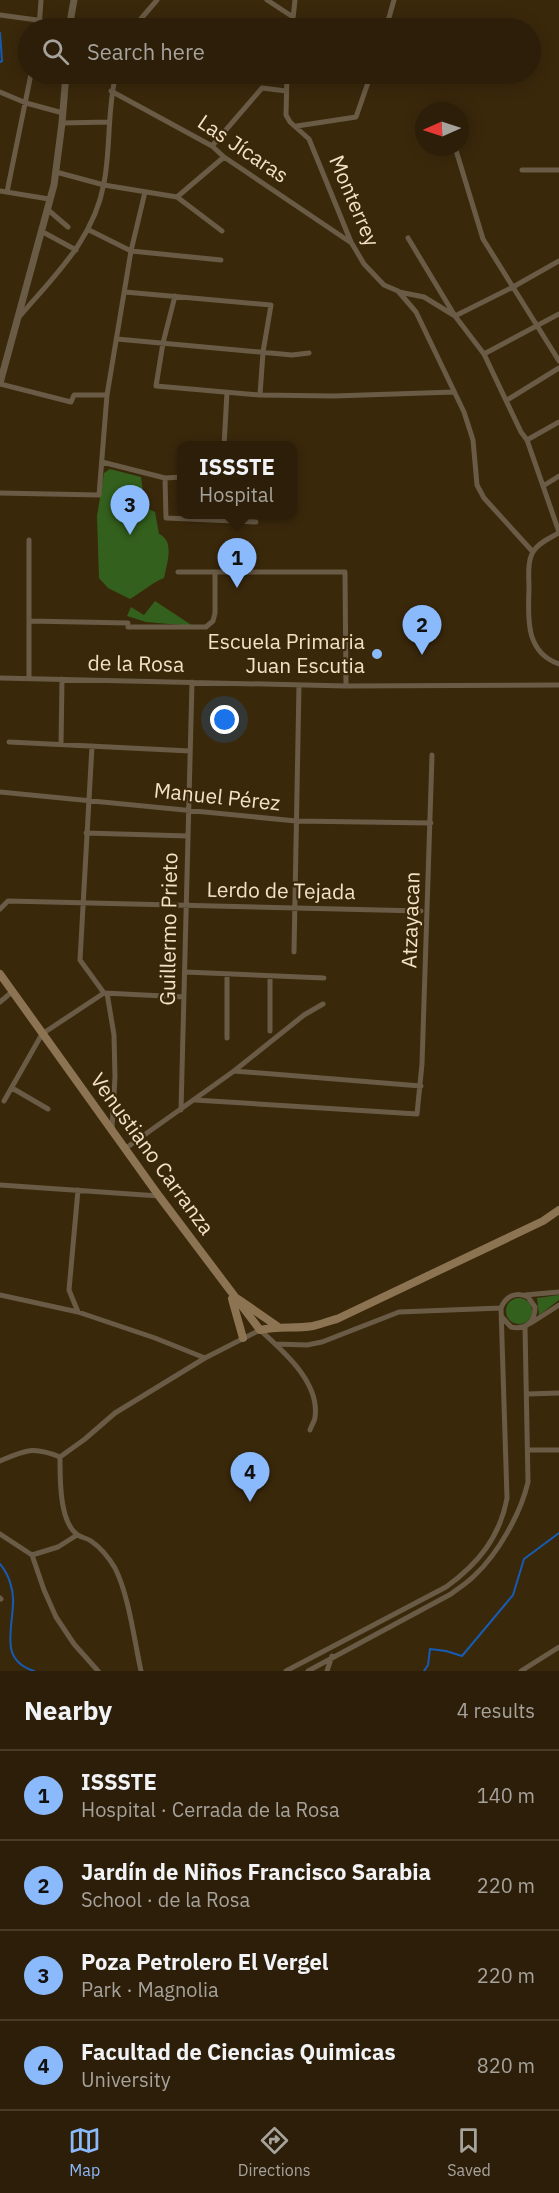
<!DOCTYPE html>
<meta charset="utf-8">
<style>
:root{--surface:#2c1e08;--page:#382b16;--text:#f1f3f6;--muted:#a6a29c;--line:#483c29;--accent:#8bbafc}
body{margin:0;font-family:"IBM Plex Sans",sans-serif;background:var(--page);color:var(--text)}
.compass{position:absolute;left:415px;top:102px;width:54px;height:54px;border-radius:50%;background:var(--surface);box-shadow:0 3px 15px #0003;rotate:267deg}
.you{position:absolute;left:225px;top:720px;width:21px;height:21px;margin:-15px;border:4px solid #fff;border-radius:50%;background:#1a73e8;box-shadow:0 0 0 9px #1a73e833}
.badge{display:grid;place-items:center;width:39px;height:39px;border-radius:50%;background:var(--accent);color:#111;font-size:20px;font-weight:700}
.pin{position:absolute;translate:-50% -50px;filter:drop-shadow(0 2px 3px #0008)}
.pin::after{content:'';position:absolute;top:32px;width:21px;height:18px;background:inherit;clip-path:polygon(0 0,100% 0,50% 100%)}
.popup{position:absolute;left:177px;top:441px;width:120px;height:78px;box-sizing:border-box;display:grid;place-content:center;border-radius:12px;background:var(--surface);filter:drop-shadow(0 2px 4px #0005);font-size:20px;white-space:nowrap;color:var(--muted)}
.popup b{font-size:22px;color:var(--text)}
.popup::after{content:'';position:absolute;left:50%;top:100%;margin-left:-12px;border:12px solid transparent;border-top-color:var(--surface)}
.list{margin:0;padding:0;list-style:none}
h2{display:flex;justify-content:space-between;align-items:center;height:78px;margin:0;padding:0 24px;font-size:26px}
h2 small{font-size:20px;font-weight:400;color:var(--muted)}
.list li{display:grid;grid-template-columns:39px 1fr auto;gap:18px;align-items:center;box-sizing:border-box;height:90px;padding:0 24px;border-top:2px solid var(--line)}
.list b{display:block;font-size:22px;white-space:nowrap}
.list p{margin:0;font-size:20px;white-space:nowrap;color:var(--muted)}
.list em{font-size:20px;font-style:normal;color:var(--muted)}
.icon{flex:none;width:33px;height:33px;fill:none;stroke:currentColor;stroke-width:2;stroke-linecap:round;stroke-linejoin:round}
.map{position:relative;flex:none;width:559px;height:1671px;overflow:hidden}
.search{position:absolute;background:var(--surface);box-shadow:0 3px 15px #0003;left:18px;right:18px;top:18px;height:66px;display:flex;align-items:center;gap:15px;box-sizing:border-box;padding:0 21px;border-radius:33px;color:var(--muted);font-size:22px}
.sheet{height:438px;background:var(--surface)}
nav{display:flex;justify-content:space-around;align-items:center;box-sizing:border-box;height:84px;border-top:2px solid var(--line);background:var(--surface);font-size:16px;color:var(--muted)}
nav a{display:grid;justify-items:center;gap:3px}
nav .on{color:var(--accent)}
.map>svg:first-child{display:block}
</style>
<div class="map">
<svg width="559" height="1671" viewBox="0 0 559 1671">
<rect width="100%" height="100%" fill="#3a280b"/>
<path fill="#33601d" d="M 110,469 L 141,477 L 145,507 L 155,512 L 159,534 C 175,541 167,563 164,578 C 153,582 142,592 130,599 L 108,588 L 99,578 L 97,516 L 104,473 Z
M 155,601 L 190,624 L 193,626 L 146,622 L 127,616 L 131,607 L 144,615 Z
M 559,1295 L 559,1300 L 539,1315 L 537,1298 Z
M506 1311a13 13 0 1 1 26 0a13 13 0 1 1-26 0Z"/>
<g fill="none" stroke-linecap="round" stroke-linejoin="round">
<path stroke="#165cb4" stroke-width="2" d="M 0,33 L 2,61 L 0,62
M 0,1564 C 9,1575 14,1590 13,1604 C 12,1632 0,1660 34,1671
M 424,1671 L 428,1665 L 430,1649 L 446,1651 L 462,1656 L 513,1595 L 524,1559 L 559,1533"/>
<path stroke="#695b45" stroke-width="5" d="M 267,0 L 293,17
M 0,15 L 96,28
M 39,28 L 41,0
M 133,28 L 157,0
M 292,28 L 295,0
M 386,28 L 394,0
M 287,74 L 286,115 L 290,122 L 309,139 L 351,242 L 364,264 L 384,285 L 398,291 L 416,312 L 464,412 L 473,440 L 477,485 L 484,498 L 533,552
M 111,91 L 212,146 L 224,157 L 350,242
M 0,92 L 26,103 L 63,113
M 62,123 L 109,122
M 297,126 L 356,117 L 371,74
M 212,146 L 262,88 L 286,91
M 455,147 L 483,239 L 559,361
M 522,170 L 559,170
M 56,172 L 104,185 L 177,197 L 222,231
M 0,191 L 49,199
M 7,192 L 31,74
M 177,197 L 224,157
M 47,209 L 68,227
M 89,230 L 131,251 L 221,260
M 41,231 L 76,250
M 408,238 L 455,316 L 513,287 L 559,261
M 125,292 L 271,305 L 263,352 L 260,395
M 399,292 L 424,297 L 455,316 L 484,354 L 521,432 L 527,440 L 559,532
M 175,296 L 163,343 L 156,386 L 260,395 L 334,396 L 454,392
M 20,316 C 55,275 94,239 104,183 C 111,146 107,109 116,74
M 117,339 L 292,355 L 309,353
M 484,354 L 559,314
M 0,384 L 71,402 L 74,395 L 107,395
M 507,400 L 559,368
M 527,440 L 559,422
M 224,446 L 227,392
M 102,462 L 165,478 L 182,477
M 165,478 L 166,518 L 256,522
M 543,486 L 559,476
M 0,493 L 99,495 L 107,395 L 131,251 L 145,192
M 559,533 C 550,538 538,543 533,552 C 527,562 529,578 529,589 C 528,618 525,652 559,664
M 29,540 L 29,678
M 178,572 L 345,572 L 346,686
M 29,621 L 128,623
M 128,627 L 206,627 L 213,621 L 215,613 L 215,572
M 0,678 L 346,686 L 559,685
M 9,742 L 190,751
M 61,745 L 62,679
M 92,746 L 80,960 L 104,993
M 0,792 L 296,821 L 431,823
M 86,833 L 188,836
M 0,909 L 8,901 L 421,911
M 294,952 L 299,685
M 185,972 L 324,978
M 270,976 L 270,1031
M 107,993 L 114,1035 L 115,1077 L 112,1128
M 0,1002 L 13,991
M 227,1038 L 227,974
M 234,1071 L 421,1086
M 12,1088 L 48,1109
M 195,1100 L 417,1114 L 422,1064 L 432,755
M 4,1101 L 42,1034 L 104,993 L 184,997
M 181,1110 L 192,682
M 126,1148 L 234,1071 L 304,1015 L 323,1004
M 0,1185 L 159,1196
M 0,1295 L 78,1312 L 155,1338 L 205,1358
M 525,1295 L 559,1292
M 78,1312 L 69,1290 L 78,1190
M 531,1323 L 559,1305
M 275,1344 L 307,1345 L 322,1342 L 399,1312 L 501,1308
M 528,1394 L 559,1393
M 528,1450 L 559,1450
M 60,1457 C 60,1477 59,1523 78,1535 C 82,1538 87,1538 91,1541 C 100,1547 109,1558 115,1568 C 129,1596 134,1639 141,1671
M 0,1461 C 25,1450 33,1446 60,1457 L 85,1439 L 115,1413 L 205,1358 L 260,1330 C 283,1351 320,1382 315,1417 C 315,1421 311,1426 310,1430
M 0,1534 L 32,1555 L 44,1590 L 56,1617 L 74,1644 L 98,1671
M 32,1555 L 58,1547 L 77,1535
M 0,1598 L 1,1599
M 286,1671 L 446,1587 C 478,1564 500,1537 507,1498 L 501,1308 C 506,1296 516,1291 528,1297 L 535,1307 C 535,1322 526,1330 511,1327 L 502,1317
M 308,1671 L 451,1594 C 459,1588 467,1583 474,1576 C 498,1554 521,1513 528,1482 L 525,1327
M 327,1671 L 332,1656
M 521,1671 L 559,1647"/>
<path stroke="#695b45" stroke-width="7" d="M 69,28 L 74,0
M 0,383 L 54,185 L 62,123 L 66,74"/>
<path stroke="#8c7452" stroke-width="8" d="M 0,974 L 159,1196 L 260,1330 C 279,1326 294,1329 313,1326 C 321,1324 329,1321 337,1319 L 543,1221 L 559,1210
M 232,1299 L 243,1338
M 238,1299 L 277,1326"/>
</g>
<circle fill="#8bbafc" stroke="#3a280b" stroke-width="2" cx="377" cy="654" r="6"/>
<g text-anchor="middle" stroke-width="4.5" stroke-linejoin="round" paint-order="stroke">
<g font-size="21" fill="#f5e1c6" stroke="#3a280b">
<text transform="translate(243 149) rotate(34)" y="7">Las Jícaras</text>
<text transform="translate(354 201) rotate(67)" y="7">Monterrey</text>
<text transform="translate(136 664) rotate(1)" y="7">de la Rosa</text>
<text transform="translate(217 797) rotate(6)" y="7">Manuel Pérez</text>
<text transform="translate(281 891) rotate(1)" y="7">Lerdo de Tejada</text>
<text transform="translate(411 920) rotate(-88)" y="7">Atzayacan</text>
<text transform="translate(169 929) rotate(-89)" y="7">Guillermo Prieto</text>
<text transform="translate(152 1154) rotate(54)" y="7">Venustiano Carranza</text>
</g>
<g font-size="21" fill="#f5e1c6" stroke="#3a280b" text-anchor="end">
<text x="365" y="649">Escuela Primaria<tspan x="365" dy="24">Juan Escutia</tspan></text>
</g>
</g>
</svg>
<svg class="compass" viewBox="-18 -18 36 36"><path d="M0-13l5 13h-10z" fill="#e53935"/><path d="M0 13l5-13h-10z" fill="#a6a29c"/></svg>
<div class="you"></div>
<div class="pin badge" style="left:237px;top:588px">1</div>
<div class="popup"><b>ISSSTE</b>Hospital</div>
<div class="pin badge" style="left:422px;top:655px">2</div>
<div class="pin badge" style="left:130px;top:535px">3</div>
<div class="pin badge" style="left:250px;top:1502px">4</div>
<div class="search"><svg class="icon" aria-label="search" viewBox="0 0 24 24"><circle cx="10" cy="10" r="6"/><path d="M15 15l6 6"/></svg>Search here</div>
</div>
<section class="sheet">
<h2>Nearby<small>4 results</small></h2>
<ul class="list">
<li><span class="badge">1</span><div><b>ISSSTE</b><p>Hospital · Cerrada de la Rosa</p></div><em>140 m</em></li>
<li><span class="badge">2</span><div><b>Jardín de Niños Francisco Sarabia</b><p>School · de la Rosa</p></div><em>220 m</em></li>
<li><span class="badge">3</span><div><b>Poza Petrolero El Vergel</b><p>Park · Magnolia</p></div><em>220 m</em></li>
<li><span class="badge">4</span><div><b>Facultad de Ciencias Quimicas</b><p>University</p></div><em>820 m</em></li>
</ul>
</section>
<nav>
<a class="on"><svg class="icon" aria-label="map" viewBox="0 0 24 24"><path d="M3 6l6-2 6 2 6-2v14l-6 2-6-2-6 2zM9 4v14M15 6v14"/></svg>Map</a>
<a><svg class="icon" aria-label="directions" viewBox="0 0 24 24"><path d="M12 3l9 9-9 9-9-9zM9 14v-3h6M13 9l2 2-2 2"/></svg>Directions</a>
<a><svg class="icon" aria-label="saved" viewBox="0 0 24 24"><path d="M7 4h10v16l-5-4-5 4z"/></svg>Saved</a>
</nav>
